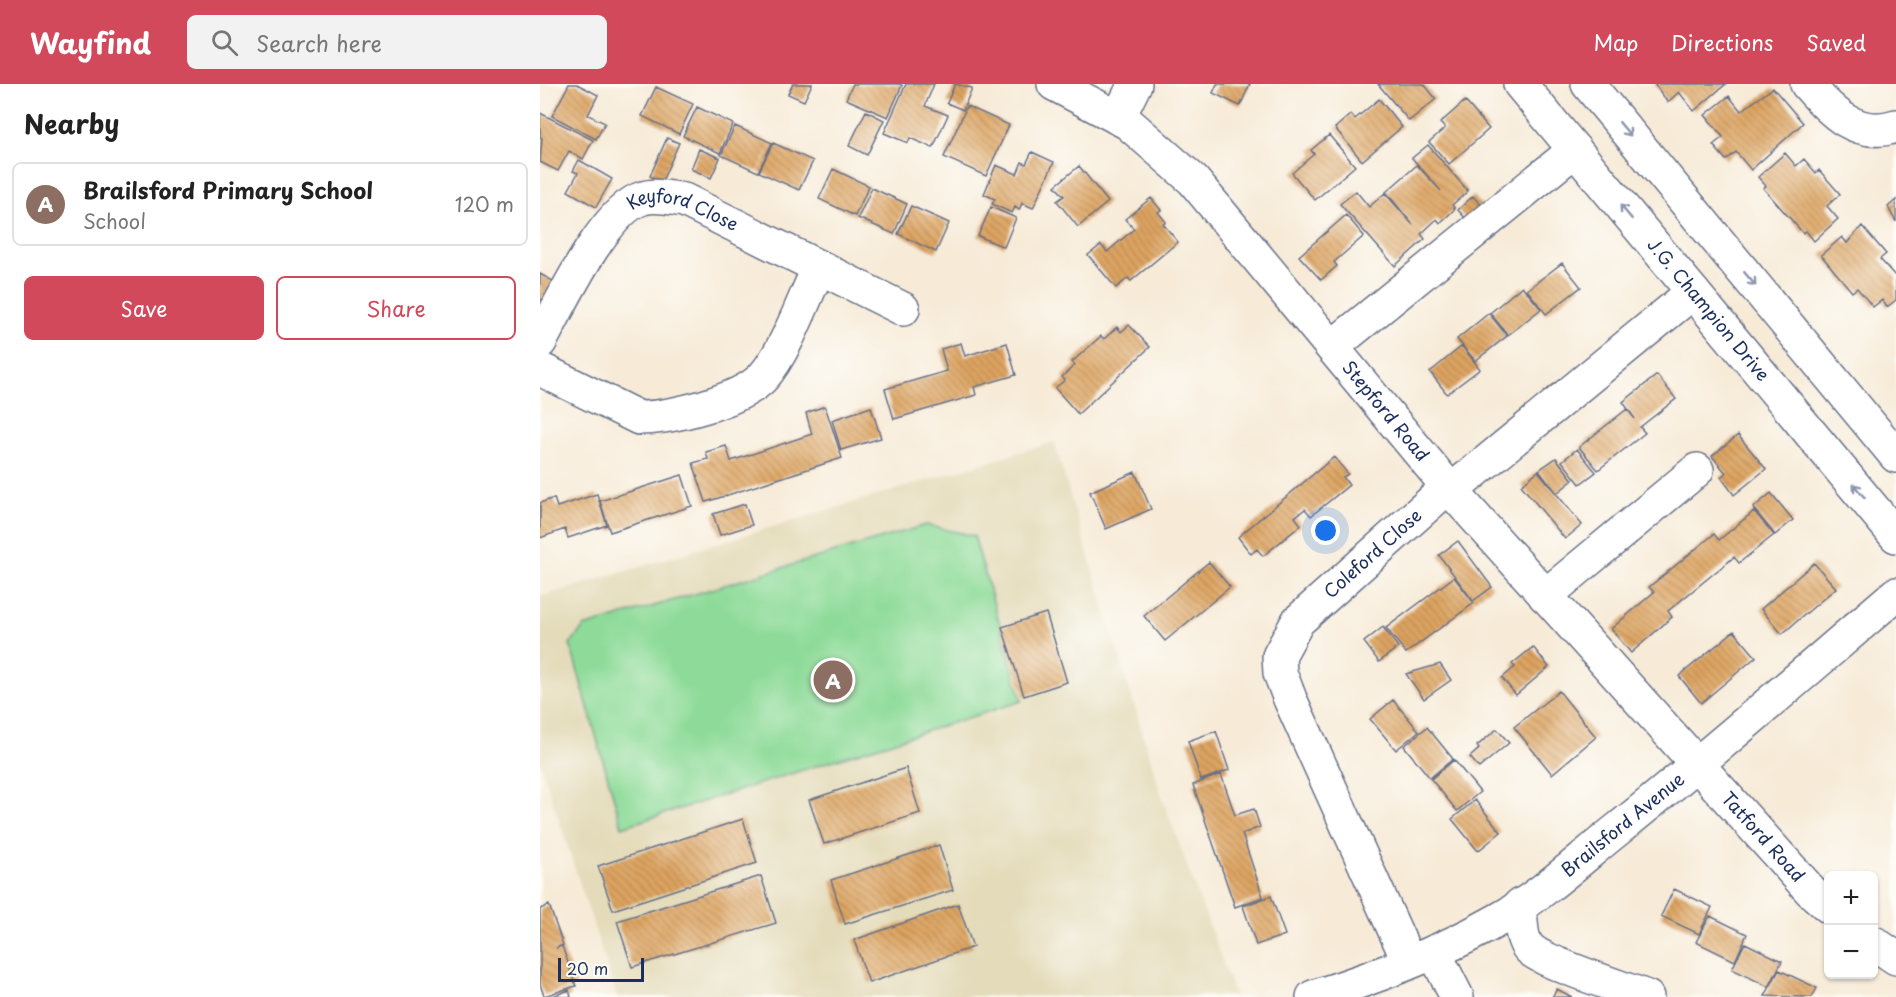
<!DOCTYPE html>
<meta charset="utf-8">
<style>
:root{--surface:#fff;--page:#f2f2f2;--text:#222;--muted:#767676;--line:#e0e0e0;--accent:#d1495b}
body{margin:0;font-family:"Playpen Sans",sans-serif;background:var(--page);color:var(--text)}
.controls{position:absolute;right:18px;bottom:18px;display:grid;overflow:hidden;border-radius:9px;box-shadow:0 2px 4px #0004}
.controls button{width:54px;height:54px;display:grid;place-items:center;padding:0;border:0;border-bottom:2px solid var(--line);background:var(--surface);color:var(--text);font:30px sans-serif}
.scale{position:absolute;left:18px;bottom:15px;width:86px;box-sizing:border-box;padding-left:6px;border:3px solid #1b2f5e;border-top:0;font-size:16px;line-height:21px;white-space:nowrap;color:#1b2f5e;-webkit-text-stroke:4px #fdfcf7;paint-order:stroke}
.you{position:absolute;left:786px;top:447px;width:21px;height:21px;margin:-15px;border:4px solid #fff;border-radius:50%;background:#1a73e8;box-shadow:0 0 0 9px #1a73e833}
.badge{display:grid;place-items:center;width:39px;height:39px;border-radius:50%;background:var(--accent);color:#fff;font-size:20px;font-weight:700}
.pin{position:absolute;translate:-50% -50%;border:3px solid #fff;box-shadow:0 2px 6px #0006}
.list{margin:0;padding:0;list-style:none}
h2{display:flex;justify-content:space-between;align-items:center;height:78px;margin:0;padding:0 24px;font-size:26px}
h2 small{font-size:20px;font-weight:400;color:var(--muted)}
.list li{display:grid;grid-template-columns:39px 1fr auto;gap:18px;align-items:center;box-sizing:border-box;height:84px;margin:0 12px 12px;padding:0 12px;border:2px solid var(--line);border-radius:9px}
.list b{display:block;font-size:22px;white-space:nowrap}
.list p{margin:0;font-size:20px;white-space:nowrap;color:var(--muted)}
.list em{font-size:20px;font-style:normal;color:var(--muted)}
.actions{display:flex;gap:12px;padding:18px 24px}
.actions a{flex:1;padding:14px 0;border:2px solid var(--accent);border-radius:9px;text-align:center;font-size:21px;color:var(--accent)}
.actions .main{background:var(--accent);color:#fff}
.icon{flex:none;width:33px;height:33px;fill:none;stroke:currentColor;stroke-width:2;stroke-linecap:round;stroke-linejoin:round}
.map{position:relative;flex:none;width:1356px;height:913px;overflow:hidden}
header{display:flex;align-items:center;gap:36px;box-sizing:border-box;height:84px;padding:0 30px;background:var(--accent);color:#fff}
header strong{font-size:28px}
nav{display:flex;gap:33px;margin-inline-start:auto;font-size:21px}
.search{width:420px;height:54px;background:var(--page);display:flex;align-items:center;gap:15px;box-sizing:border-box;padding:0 21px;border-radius:9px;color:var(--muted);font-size:22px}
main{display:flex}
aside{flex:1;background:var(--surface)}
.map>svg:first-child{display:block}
</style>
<header>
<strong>Wayfind</strong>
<div class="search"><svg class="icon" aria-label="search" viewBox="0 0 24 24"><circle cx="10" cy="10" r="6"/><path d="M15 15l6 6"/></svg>Search here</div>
<nav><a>Map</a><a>Directions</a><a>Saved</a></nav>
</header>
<main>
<aside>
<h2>Nearby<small></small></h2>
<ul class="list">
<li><span class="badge" style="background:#8d6e63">A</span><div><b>Brailsford Primary School</b><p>School</p></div><em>120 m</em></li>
</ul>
<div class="actions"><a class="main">Save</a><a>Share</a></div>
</aside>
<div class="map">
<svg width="1356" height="913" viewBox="0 0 1356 913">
<defs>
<pattern id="building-back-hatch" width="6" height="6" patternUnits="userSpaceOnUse" patternTransform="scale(1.5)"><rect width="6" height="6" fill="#dea461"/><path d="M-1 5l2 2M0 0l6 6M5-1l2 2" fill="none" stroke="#b38653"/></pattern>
</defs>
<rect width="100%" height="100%" fill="#fdfcf7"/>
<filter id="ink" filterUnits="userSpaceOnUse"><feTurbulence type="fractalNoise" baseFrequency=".0167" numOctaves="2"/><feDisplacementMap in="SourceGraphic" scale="12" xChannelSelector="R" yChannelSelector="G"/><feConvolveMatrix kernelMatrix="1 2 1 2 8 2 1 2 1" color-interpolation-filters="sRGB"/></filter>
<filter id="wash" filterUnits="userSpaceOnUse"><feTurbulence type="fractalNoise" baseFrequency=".008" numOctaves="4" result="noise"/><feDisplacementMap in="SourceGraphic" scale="24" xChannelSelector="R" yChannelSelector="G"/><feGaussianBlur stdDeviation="1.35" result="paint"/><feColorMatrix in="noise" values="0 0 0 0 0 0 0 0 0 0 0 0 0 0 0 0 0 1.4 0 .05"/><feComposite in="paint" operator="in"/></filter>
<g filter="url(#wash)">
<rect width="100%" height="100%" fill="#f7ebd8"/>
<path fill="#e4dbba" d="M 514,358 L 622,713 L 695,912 L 77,913 L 0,678 L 0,513 Z"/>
<path fill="#8edb99" stroke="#54857c" stroke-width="1.5" d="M 386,441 L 434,452 L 482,617 L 82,743 L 30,560 L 44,543 Z"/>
<g id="blocks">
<path fill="url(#building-back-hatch)" d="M 29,0 L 37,0 L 58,11 L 48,31 L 65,39 L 56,55 L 12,32 Z
M 253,0 L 272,0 L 264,17 L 248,10 Z
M 313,0 L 359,0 L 362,1 L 348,33 L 306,15 Z
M 366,0 L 394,0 L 385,22 L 408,31 L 393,64 L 370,54 L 368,59 L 344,49 Z
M 415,0 L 432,4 L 423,26 L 407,19 Z
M 677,0 L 710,0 L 700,22 L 673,9 Z
M 838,0 L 884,0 L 896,15 L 869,37 Z
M 1114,0 L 1186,0 L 1154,27 L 1139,8 L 1128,18 Z
M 116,3 L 153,20 L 139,50 L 102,32 Z
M 1233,4 L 1263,39 L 1211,86 L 1196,68 L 1186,76 L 1173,61 L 1183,53 L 1165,31 L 1189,12 L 1201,27 Z
M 839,15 L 862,43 L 822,77 L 795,44 L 811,30 L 815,35 Z
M 925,17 L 949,45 L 909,80 L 889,58 L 905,44 L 900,39 Z
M 427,22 L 469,41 L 446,92 L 404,73 Z
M 157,23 L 193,40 L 180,69 L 143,52 Z
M 326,27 L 344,36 L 327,71 L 309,62 Z
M 0,29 L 53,56 L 43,75 L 29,67 L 18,87 L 0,78 L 2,54 L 0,53 Z
M 195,42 L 232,59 L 218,88 L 181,71 Z
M 789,51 L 815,82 L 775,116 L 752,89 L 774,70 L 771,66 Z
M 127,54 L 139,59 L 122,97 L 110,92 Z
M 233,59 L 273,77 L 259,106 L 219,88 Z
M 888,61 L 928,107 L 912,121 L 915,125 L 900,139 L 897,135 L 881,150 L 885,155 L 855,182 L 800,120 L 816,107 L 829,123 L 845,109 L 873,141 L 846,108 L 877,81 L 901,107 L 872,74 Z
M 159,65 L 180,74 L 171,94 L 151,85 Z
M 492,68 L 514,78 L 493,124 L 482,119 L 479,126 L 475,123 L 472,129 L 452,120 L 455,115 L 444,110 L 456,81 L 477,90 L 482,78 L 486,80 Z
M 1245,69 L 1256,82 L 1264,75 L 1276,89 L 1279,86 L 1300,110 L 1287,122 L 1298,135 L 1274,157 L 1266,147 L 1263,149 L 1223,104 L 1226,102 L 1218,93 Z
M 39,76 L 72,95 L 56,123 L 28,107 L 38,89 L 33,87 Z
M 539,82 L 568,118 L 538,143 L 517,117 L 524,112 L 515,102 Z
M 293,85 L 329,102 L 315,132 L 279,115 Z
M 332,104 L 367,120 L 354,150 L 318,134 Z
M 933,112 L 943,123 L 928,137 L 918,126 Z
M 611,114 L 621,126 L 618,128 L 626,138 L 623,140 L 638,158 L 591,197 L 588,194 L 576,204 L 548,171 L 561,161 L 567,168 L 594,145 L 585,135 Z
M 1356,116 L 1356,138 L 1348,123 Z
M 371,122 L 409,139 L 396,168 L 358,150 Z
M 451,123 L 476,134 L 464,163 L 438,152 Z
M 806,131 L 824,152 L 794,178 L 797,182 L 781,196 L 759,172 Z
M 1322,142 L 1346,170 L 1340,175 L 1356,193 L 1356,216 L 1347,223 L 1342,216 L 1333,223 L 1317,204 L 1312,208 L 1281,171 L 1302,153 L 1307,159 Z
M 1022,179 L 1041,203 L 1006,230 L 987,206 Z
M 0,190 L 13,197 L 3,216 L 0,215 Z
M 982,202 L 1001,225 L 968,251 L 950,229 Z
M 949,229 L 967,252 L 935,277 L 917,255 Z
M 589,241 L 610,263 L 538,330 L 515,304 L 525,296 L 522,293 L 535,281 L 532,278 L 561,252 L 564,255 L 577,243 L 581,248 Z
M 421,259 L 425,272 L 467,259 L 476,291 L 434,303 L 436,311 L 354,335 L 345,305 L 407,287 L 401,265 Z
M 922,262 L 940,285 L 907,310 L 890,288 Z
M 1117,291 L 1136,315 L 1100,343 L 1105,349 L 1058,386 L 1039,363 L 1087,325 L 1095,335 L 1083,318 Z
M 285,322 L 302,374 L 166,418 L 153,379 L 168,375 L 166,368 L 186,362 L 191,377 L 272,350 L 266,329 Z
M 331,323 L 341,354 L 301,366 L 292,336 Z
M 1198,351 L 1226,385 L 1194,411 L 1181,393 L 1186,389 L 1172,372 Z
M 1037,365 L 1056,388 L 1040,400 L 1022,377 Z
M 794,373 L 808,390 L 803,393 L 809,401 L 771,432 L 765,425 L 755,433 L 761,441 L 723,472 L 717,465 L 711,470 L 698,453 Z
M 1016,374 L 1033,396 L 1017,409 L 999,386 Z
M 998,387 L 1042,441 L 1025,455 L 981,401 Z
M 595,388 L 611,425 L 566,445 L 550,408 Z
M 142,391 L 152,422 L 70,448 L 60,417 Z
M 1231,409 L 1253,436 L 1235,451 L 1213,424 Z
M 57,410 L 67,441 L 28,454 L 25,445 L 0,454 L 0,419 L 14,414 L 17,423 Z
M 205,420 L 212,441 L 180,451 L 173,430 Z
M 1214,427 L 1234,451 L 1199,479 L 1194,473 L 1128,527 L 1132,533 L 1091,569 L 1071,545 L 1114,508 L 1109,503 L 1174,450 L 1179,456 Z
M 918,457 L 952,503 L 933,517 L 899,471 Z
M 669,478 L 690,503 L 625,557 L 604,532 Z
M 1274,479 L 1296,504 L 1242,550 L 1221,525 Z
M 914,493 L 934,519 L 866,569 L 846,544 Z
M 506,529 L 527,598 L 484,612 L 462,543 Z
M 843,543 L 858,563 L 839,578 L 824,558 Z
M 1194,547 L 1216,573 L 1161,619 L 1139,592 Z
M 993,563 L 1009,583 L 976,611 L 962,594 L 975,583 L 972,580 Z
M 900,580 L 911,596 L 884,615 L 866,590 Z
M 1019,607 L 1056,653 L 1012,690 L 974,643 Z
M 853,616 L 879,647 L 856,666 L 830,635 Z
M 887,643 L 913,675 L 890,694 L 864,662 Z
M 957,645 L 969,659 L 939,684 L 930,673 L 939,665 L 937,662 Z
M 676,647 L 689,686 L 661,696 L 648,657 Z
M 914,676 L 940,708 L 917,727 L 891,695 Z
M 366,684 L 380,729 L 284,760 L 269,716 Z
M 681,690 L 695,731 L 714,725 L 720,743 L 702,750 L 723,813 L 695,823 L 653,701 Z
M 935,716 L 961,748 L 938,767 L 912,735 Z
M 203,735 L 217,779 L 73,826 L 58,782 Z
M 399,761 L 413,806 L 305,840 L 291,796 Z
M 221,792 L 236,839 L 92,883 L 77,837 Z
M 1134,805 L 1172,823 L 1159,850 L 1121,832 Z
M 731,812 L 745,851 L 716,861 L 703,822 Z
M 418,820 L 433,863 L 329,899 L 314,856 Z
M 9,821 L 23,861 L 16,864 L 22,862 L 36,902 L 4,912 L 0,900 L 0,825 Z
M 1170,832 L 1207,850 L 1195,877 L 1156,858 Z
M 1205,859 L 1242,877 L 1229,903 L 1192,885 Z
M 1239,886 L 1277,904 L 1272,913 L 1225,912 Z
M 1017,905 L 1032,913 L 1012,913 Z
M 29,906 L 31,913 L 11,913 Z"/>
</g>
</g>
<g filter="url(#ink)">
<use href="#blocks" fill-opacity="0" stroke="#687189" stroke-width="1.5"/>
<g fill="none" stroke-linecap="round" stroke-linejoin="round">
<defs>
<g id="minor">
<path id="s1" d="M 514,0 L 588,39 L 653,96 L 908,403 L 1271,807 L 1288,822"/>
<path d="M 1267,0 C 1291,28 1317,55 1356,42"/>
<path d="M 578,34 L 595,0"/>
<path id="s2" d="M 0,258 C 19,223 64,125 103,114 C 116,110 130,114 144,116 L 363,225"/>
<path d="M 792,263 L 1035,66"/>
<path d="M 0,285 L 99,334 C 130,334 201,317 223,293 C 245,269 264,215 279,183"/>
<path d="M 911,407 L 1153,208"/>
<path d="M 1005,512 L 1157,386"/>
<path d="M 980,821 C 981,833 980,856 990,865 C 1004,879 1084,904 1107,913"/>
<path d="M 1334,859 L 1356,874"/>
<path d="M 894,868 L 917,913"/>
<path id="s3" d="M 869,878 L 750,615 L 740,589 L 739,572 L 758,537 L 908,403"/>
<path id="s4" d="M 773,913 C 837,893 900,869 958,836 C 1001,812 1039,776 1078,745 C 1173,669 1264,589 1356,510"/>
</g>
<g id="major">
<path id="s5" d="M 980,0 L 1356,452"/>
<path d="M 1048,0 L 1356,372"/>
</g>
</defs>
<use href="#minor" stroke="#687189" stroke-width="36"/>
<use href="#major" stroke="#687189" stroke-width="36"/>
<use href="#minor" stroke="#fff" stroke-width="33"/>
<use href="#major" stroke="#fff" stroke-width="33"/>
</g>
<defs><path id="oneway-shaft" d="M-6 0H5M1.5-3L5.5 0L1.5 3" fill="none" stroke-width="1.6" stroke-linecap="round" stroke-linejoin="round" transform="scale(1.5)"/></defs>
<g stroke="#8d97ae">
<use href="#oneway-shaft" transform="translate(1085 45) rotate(50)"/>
<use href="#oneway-shaft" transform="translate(1086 128) rotate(-130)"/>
<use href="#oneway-shaft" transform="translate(1210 195) rotate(50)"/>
<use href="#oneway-shaft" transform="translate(1319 407) rotate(-130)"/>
</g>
</g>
<g text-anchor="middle" stroke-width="5" stroke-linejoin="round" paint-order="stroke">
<g font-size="18" fill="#1b2f5e" stroke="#fdfcf7">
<text dy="6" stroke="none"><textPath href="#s2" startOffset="222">Keyford Close</textPath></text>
<text dy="6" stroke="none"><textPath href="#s5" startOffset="294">J.G. Champion Drive</textPath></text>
<text dy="6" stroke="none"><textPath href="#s1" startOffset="471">Stepford Road</textPath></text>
<text dy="6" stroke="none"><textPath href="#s3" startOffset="474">Coleford Close</textPath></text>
<text dy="6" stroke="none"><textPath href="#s4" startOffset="358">Brailsford Avenue</textPath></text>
<text dy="6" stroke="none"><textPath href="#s1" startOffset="1040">Tatford Road</textPath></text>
</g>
</g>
</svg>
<div class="controls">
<button>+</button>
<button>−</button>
</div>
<div class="scale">20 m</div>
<div class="you"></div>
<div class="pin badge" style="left:293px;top:596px;background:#8d6e63">A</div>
</div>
</main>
